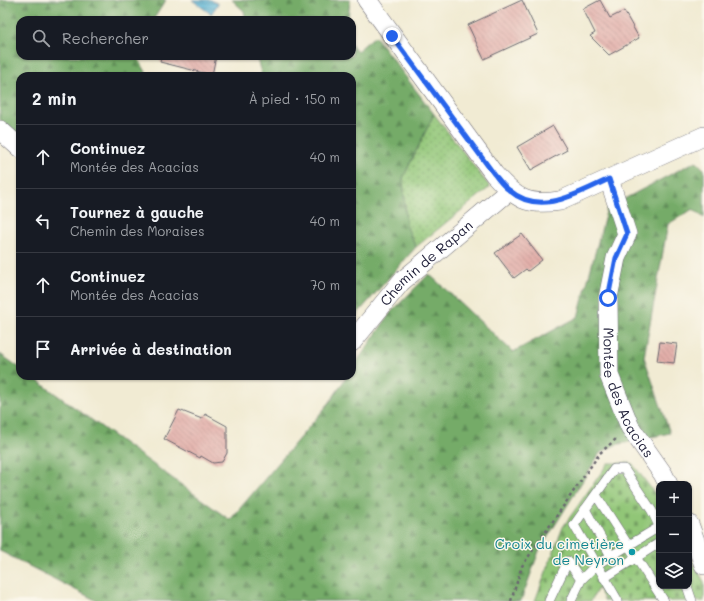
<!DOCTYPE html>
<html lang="fr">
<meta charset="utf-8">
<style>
:root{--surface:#171b24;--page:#20242c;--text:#f1f3f6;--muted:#9ea1a6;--line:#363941}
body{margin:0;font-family:Mali,sans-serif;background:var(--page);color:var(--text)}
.controls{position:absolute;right:12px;bottom:12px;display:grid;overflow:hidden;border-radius:8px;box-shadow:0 1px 3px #0004}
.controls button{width:36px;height:36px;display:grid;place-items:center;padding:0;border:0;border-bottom:1px solid var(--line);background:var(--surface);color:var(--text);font:20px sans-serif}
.stop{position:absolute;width:12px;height:12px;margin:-9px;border:3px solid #2563eb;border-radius:50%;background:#fff}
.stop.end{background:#2563eb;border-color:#fff;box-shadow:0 1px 4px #0008}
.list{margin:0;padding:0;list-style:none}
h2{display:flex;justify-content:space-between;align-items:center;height:52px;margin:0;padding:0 16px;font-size:17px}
h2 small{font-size:13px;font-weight:400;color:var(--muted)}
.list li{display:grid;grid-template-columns:26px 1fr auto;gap:12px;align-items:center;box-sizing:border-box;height:64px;padding:0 16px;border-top:1px solid var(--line)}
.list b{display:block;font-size:15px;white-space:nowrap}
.list p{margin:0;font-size:13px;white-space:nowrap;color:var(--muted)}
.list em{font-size:13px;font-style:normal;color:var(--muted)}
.icon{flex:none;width:22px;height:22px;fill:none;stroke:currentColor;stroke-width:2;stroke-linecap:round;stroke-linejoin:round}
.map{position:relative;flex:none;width:704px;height:601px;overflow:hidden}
.search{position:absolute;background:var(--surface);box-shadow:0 1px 3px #0004;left:16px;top:16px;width:340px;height:44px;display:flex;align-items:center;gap:10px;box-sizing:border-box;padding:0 14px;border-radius:12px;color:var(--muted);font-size:15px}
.panel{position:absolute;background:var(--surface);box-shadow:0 1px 3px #0004;left:16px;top:72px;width:340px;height:308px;border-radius:12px}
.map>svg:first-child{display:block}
</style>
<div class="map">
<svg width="704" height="601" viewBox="0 0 704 601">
<defs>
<pattern id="grass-dots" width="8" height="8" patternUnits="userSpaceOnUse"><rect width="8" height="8" fill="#91c677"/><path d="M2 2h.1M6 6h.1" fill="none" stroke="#76a063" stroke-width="1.8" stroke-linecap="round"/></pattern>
<pattern id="forest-firs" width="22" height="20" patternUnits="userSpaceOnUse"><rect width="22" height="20" fill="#74ab68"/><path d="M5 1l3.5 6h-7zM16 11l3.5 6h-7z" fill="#5f8b57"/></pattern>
<pattern id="cemetery-stones" width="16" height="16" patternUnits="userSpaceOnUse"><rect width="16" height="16" fill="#91c677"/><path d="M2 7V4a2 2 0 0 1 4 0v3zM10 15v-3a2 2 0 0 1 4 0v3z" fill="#76a063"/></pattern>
<pattern id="water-rules" width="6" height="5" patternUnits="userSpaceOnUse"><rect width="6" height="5" fill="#54b0d2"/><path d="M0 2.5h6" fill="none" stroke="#458fac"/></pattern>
<pattern id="building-back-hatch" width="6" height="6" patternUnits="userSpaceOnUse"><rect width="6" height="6" fill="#e2ada8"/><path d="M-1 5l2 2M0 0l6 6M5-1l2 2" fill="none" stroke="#b78c8a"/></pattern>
</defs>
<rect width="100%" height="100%" fill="#fbf7ec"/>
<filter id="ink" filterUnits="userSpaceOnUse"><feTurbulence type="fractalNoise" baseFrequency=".025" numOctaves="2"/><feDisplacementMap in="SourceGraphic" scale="8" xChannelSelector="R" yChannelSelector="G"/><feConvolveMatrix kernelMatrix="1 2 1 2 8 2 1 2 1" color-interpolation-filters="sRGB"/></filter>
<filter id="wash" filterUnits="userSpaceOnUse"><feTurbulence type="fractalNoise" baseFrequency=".012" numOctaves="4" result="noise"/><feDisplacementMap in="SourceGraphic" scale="16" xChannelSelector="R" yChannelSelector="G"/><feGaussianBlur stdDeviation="0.9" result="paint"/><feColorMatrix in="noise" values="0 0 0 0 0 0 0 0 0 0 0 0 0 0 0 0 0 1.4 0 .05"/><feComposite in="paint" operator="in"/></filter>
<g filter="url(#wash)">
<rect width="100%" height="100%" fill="#f1ebd3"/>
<path fill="url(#grass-dots)" stroke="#5a7459" d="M 434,114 L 490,187 L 416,247 L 406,225 L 403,178 Z"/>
<path fill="url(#forest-firs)" stroke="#4b6652" d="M 0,0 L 166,0 L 153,20 L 20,20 L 20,56 L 137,56 L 146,72 L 144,76 L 20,76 L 20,138 L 0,120 Z
M 232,0 L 350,0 L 348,20 L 246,20 L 244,11 Z
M 375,36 L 434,114 L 403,178 L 406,225 L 416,247 L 352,320 L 352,76 L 262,76 L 256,56 L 352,56 L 352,45 L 357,51 Z
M 696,161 L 704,169 L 704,218 L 693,209 L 668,224 L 644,357 L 670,433 L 615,445 L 600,453 L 539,551 L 521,601 L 97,601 L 0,551 L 0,354 L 20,368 L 20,376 L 31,376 L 230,520 L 330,402 L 347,376 L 352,376 L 352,369 L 391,312 L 429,274 L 513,352 L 578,317 L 607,208 Z"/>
<path fill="url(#cemetery-stones)" stroke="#5a7459" d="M 608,463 L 632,463 L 659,499 L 659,586 L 689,586 L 689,555 L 704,582 L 704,601 L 605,601 L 598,588 L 591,601 L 535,601 L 563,527 Z"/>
<path fill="url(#water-rules)" stroke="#3b6986" d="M 192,0 L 211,0 L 218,4 L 211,14 Z"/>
<g id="blocks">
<path fill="url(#building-back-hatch)" d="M 522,0 L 538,34 L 484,59 L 468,25 Z
M 600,0 L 610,18 L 624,11 L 639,38 L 609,55 L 590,36 L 595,33 L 583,9 Z
M 161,56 L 216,56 L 212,75 L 160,62 Z
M 553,126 L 567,150 L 531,170 L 517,147 Z
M 522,234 L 542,260 L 528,271 L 526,269 L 514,278 L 495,253 Z
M 660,342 L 677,344 L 674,363 L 657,361 Z
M 179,410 L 202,419 L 205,414 L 227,426 L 227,453 L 222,462 L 213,463 L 201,456 L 200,458 L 164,439 Z"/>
</g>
</g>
<g filter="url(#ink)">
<use href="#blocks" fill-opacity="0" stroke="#6a6870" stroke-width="1"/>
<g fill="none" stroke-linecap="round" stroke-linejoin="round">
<defs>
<path id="service" d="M 596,495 L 664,601
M 585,509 L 611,556
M 604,578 L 659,543
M 687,586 L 692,601
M 549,601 L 568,561 L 581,580
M 571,601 L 581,580 L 596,565 L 659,527
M 618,601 L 574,525 L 614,469 L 624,469 L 652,511 L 659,526"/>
<g id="minor">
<path d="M 367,0 L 494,174 C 516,199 527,206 560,201 L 704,136"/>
<path d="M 0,130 L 20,148"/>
<path id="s1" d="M 609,179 L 627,234 L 616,258 L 608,298 L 609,375 L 630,427 L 663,474 L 668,484"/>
<path id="s2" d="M 352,342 L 401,282 L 509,191"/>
<path d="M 689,524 L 704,565"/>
</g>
</defs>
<use href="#service" stroke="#6a6870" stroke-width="10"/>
<use href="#minor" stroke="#6a6870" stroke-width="20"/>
<path stroke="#6a6870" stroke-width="2.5" stroke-dasharray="3 3" stroke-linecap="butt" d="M 511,601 L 522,566 L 600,453 L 616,439"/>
<use href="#service" stroke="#fff" stroke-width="9"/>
<use href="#minor" stroke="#fff" stroke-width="19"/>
</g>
</g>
<g fill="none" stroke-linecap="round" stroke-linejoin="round" filter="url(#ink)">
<path stroke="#2563eb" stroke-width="5" d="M 392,36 L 494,174 C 499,180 503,186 509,190 C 540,217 578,193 609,179 L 627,234 L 616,258 L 608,298"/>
</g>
<circle fill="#0f9aa8" stroke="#fbf7ec" stroke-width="1.5" cx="632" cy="552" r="4"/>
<g text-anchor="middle" stroke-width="3" stroke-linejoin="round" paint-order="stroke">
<g font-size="14" fill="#22223b" stroke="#fbf7ec">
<text dy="5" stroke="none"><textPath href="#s2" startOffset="109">Chemin de Rapan</textPath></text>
<text dy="5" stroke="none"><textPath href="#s1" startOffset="224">Montée des Acacias</textPath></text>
</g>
<g font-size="14" fill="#0d838f" stroke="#fbf7ec" text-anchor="end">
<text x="624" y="549">Croix du cimetière<tspan x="624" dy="16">de Neyron</tspan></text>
</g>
</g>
</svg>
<div class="controls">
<button>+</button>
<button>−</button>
<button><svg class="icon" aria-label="layers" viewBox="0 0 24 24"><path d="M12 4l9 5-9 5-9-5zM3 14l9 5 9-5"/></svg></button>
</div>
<div class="stop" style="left:608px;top:298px"></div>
<div class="stop end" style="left:392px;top:36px"></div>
<div class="search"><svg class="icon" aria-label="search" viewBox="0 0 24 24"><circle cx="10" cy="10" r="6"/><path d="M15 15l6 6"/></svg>Rechercher</div>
<section class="panel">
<h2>2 min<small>À pied · 150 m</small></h2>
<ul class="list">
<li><svg class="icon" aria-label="ahead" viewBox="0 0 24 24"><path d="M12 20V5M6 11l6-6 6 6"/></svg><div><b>Continuez</b><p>Montée des Acacias</p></div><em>40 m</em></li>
<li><svg class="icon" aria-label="left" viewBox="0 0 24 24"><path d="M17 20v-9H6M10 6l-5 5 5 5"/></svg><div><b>Tournez à gauche</b><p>Chemin des Moraises</p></div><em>40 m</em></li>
<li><svg class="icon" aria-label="ahead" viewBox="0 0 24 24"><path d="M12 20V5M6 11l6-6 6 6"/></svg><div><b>Continuez</b><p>Montée des Acacias</p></div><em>70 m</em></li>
<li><svg class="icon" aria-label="arrive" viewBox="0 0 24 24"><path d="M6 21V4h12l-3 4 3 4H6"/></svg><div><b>Arrivée à destination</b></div></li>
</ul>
</section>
</div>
